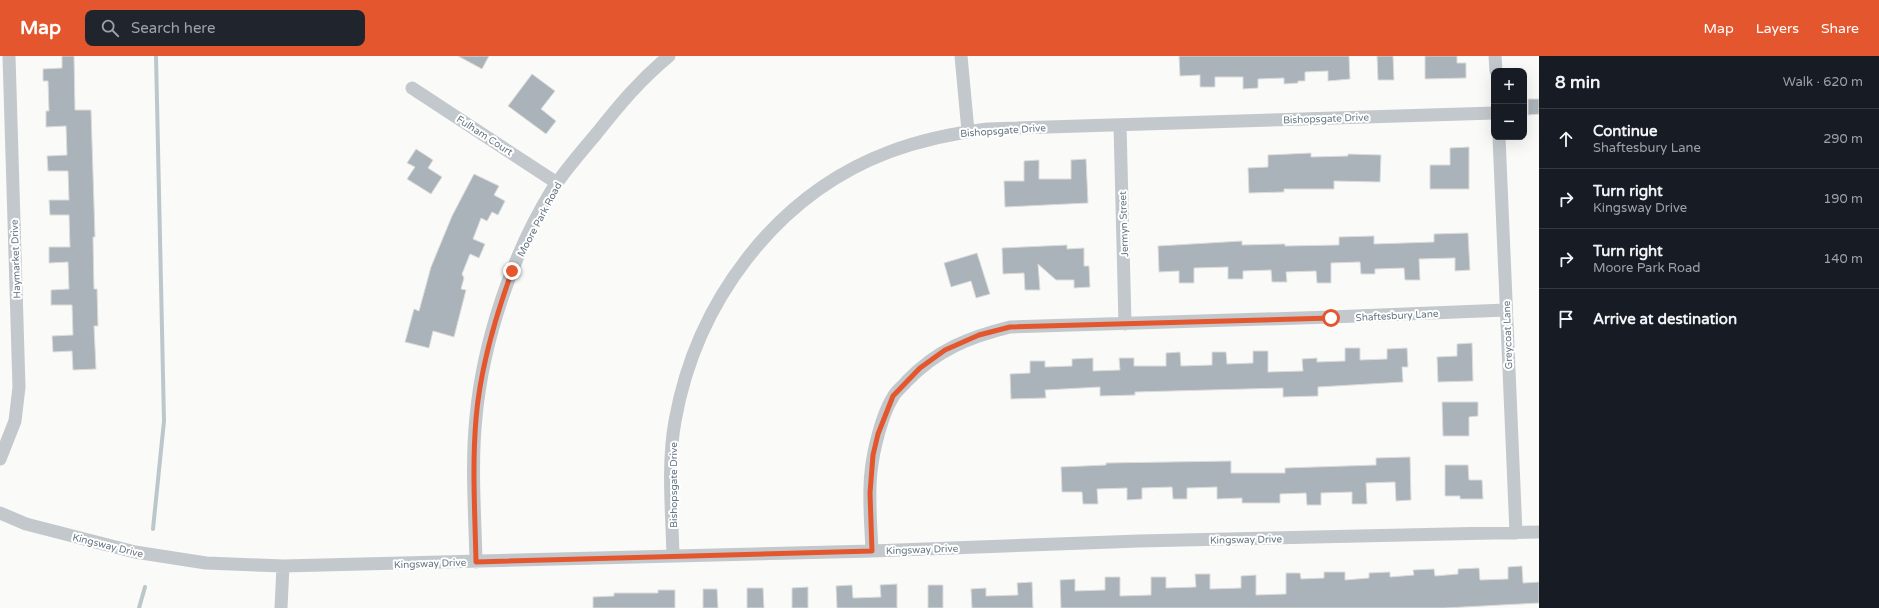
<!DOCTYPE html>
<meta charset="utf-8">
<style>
:root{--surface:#171b24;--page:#20242c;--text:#f1f3f6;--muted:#9ea1a6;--line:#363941;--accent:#e4572e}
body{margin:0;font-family:"Varela Round",sans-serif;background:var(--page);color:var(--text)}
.controls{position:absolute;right:12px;top:12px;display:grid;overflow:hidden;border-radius:8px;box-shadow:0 4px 16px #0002}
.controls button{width:36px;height:36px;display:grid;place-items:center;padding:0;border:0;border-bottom:1px solid var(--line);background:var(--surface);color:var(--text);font:20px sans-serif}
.stop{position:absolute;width:12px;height:12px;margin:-9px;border:3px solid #e4572e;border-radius:50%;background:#fff}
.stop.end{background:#e4572e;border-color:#fff;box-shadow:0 1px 4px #0008}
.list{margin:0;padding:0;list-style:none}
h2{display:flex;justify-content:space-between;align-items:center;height:52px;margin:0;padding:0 16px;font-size:17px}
h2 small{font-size:13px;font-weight:400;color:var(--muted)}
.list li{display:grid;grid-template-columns:26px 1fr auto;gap:12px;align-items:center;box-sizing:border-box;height:60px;padding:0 16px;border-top:1px solid var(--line)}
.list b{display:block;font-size:15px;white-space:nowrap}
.list p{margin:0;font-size:13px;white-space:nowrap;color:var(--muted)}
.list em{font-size:13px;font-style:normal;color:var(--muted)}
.icon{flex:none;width:22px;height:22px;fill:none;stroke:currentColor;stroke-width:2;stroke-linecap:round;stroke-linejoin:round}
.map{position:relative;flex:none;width:1539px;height:552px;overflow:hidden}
header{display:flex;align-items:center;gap:24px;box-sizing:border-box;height:56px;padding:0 20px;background:var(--accent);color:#fff}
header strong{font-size:19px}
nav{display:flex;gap:22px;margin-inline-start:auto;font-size:14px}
.search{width:280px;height:36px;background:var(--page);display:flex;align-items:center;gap:10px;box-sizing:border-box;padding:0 14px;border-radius:8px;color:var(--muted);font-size:15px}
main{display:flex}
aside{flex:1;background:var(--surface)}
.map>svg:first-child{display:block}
</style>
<header>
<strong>Map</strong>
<div class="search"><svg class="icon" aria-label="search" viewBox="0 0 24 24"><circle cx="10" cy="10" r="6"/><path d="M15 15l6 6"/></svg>Search here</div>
<nav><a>Map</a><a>Layers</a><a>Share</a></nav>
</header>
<main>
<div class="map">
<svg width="1539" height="552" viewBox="0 0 1539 552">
<rect width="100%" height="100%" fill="#fafaf8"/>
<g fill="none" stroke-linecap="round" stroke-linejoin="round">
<path stroke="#bbc7cb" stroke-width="4" d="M 153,473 L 164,365 L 156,0
M 139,552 L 145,531"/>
</g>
<path fill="#aab3b9" stroke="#dcdcda" d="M 62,0 L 74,0 L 75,54 L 91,54 L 95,181 L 93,181 L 94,233 L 97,233 L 98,270 L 94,270 L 96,313 L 73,314 L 72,295 L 53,296 L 52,280 L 73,279 L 72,249 L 51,249 L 51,234 L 69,233 L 68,206 L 49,207 L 49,191 L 70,191 L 69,159 L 50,159 L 49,144 L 69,144 L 68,115 L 48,115 L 47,100 L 67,99 L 66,70 L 46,71 L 46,55 L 49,55 L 48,25 L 43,25 L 43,13 L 62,12 Z
M 458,0 L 489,0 L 482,13 Z
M 1179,0 L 1349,0 L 1350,23 L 1328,25 L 1328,15 L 1305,16 L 1305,25 L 1298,25 L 1298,27 L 1284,28 L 1284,22 L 1258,23 L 1258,32 L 1243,33 L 1243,21 L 1215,21 L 1215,31 L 1200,31 L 1200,19 L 1180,20 Z
M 1377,0 L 1393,0 L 1394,24 L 1378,24 Z
M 1425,0 L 1457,0 L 1457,7 L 1466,7 L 1466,22 L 1425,23 Z
M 532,18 L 555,35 L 541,53 L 556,65 L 546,78 L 508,50 Z
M 1528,43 L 1539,43 L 1539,58 L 1528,59 Z
M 1469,91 L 1469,133 L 1430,133 L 1430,109 L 1450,109 L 1450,92 Z
M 416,93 L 433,104 L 428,112 L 442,121 L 431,138 L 407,123 L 415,111 L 407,107 Z
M 1311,97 L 1311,101 L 1348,100 L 1348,98 L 1381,99 L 1380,126 L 1334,125 L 1334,133 L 1284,133 L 1284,136 L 1249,137 L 1248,112 L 1268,111 L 1268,99 Z
M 1086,103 L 1088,147 L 1005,151 L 1004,125 L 1024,125 L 1024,105 L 1039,104 L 1039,123 L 1071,123 L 1071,104 Z
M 474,118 L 499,130 L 494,139 L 505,145 L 498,159 L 492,156 L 487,165 L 481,162 L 473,183 L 485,188 L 479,202 L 470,198 L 462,218 L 464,222 L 461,233 L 466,234 L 454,281 L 433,275 L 429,292 L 405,286 L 414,253 L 419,255 L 431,211 L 452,160 Z
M 1468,177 L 1470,214 L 1455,215 L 1455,202 L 1419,203 L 1420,224 L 1405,224 L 1404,212 L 1375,213 L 1375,218 L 1361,218 L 1360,206 L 1331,207 L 1331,227 L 1317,227 L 1316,215 L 1286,216 L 1287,226 L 1272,226 L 1271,214 L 1243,215 L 1243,223 L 1228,223 L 1228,211 L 1194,212 L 1194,227 L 1179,227 L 1179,215 L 1159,216 L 1158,190 L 1242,185 L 1242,189 L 1285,188 L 1285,190 L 1339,189 L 1339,181 L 1374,180 L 1374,188 L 1434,186 L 1434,178 Z
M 1067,189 L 1067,193 L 1084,192 L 1084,210 L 1089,210 L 1090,231 L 1074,232 L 1074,224 L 1056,224 L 1038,208 L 1040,234 L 1025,234 L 1024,217 L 1003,218 L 1002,192 Z
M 977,197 L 990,238 L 976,242 L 971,225 L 951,231 L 944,207 Z
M 1472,287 L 1473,325 L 1438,326 L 1437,301 L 1457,300 L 1457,288 Z
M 1345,292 L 1360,292 L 1360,304 L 1387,303 L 1387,293 L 1407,292 L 1408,311 L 1402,311 L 1403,326 L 1318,331 L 1318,340 L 1283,341 L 1283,332 L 1135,336 L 1135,339 L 1100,340 L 1100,331 L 1045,334 L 1046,342 L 1011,343 L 1010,318 L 1030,317 L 1030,305 L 1045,305 L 1045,311 L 1072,310 L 1072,303 L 1093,302 L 1093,315 L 1120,314 L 1119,302 L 1134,302 L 1134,310 L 1166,310 L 1166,297 L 1180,296 L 1181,310 L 1212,309 L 1212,296 L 1226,296 L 1227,308 L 1253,307 L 1253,295 L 1268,295 L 1268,316 L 1303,315 L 1302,303 L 1317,302 L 1317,306 L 1345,305 Z
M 1442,346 L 1478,346 L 1478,360 L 1469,361 L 1469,380 L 1443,380 Z
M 1410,401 L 1411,444 L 1396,445 L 1395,426 L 1366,427 L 1367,448 L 1352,448 L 1352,436 L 1321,437 L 1321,449 L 1307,449 L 1306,437 L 1280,438 L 1280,447 L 1242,447 L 1242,442 L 1217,443 L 1217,431 L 1187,432 L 1187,443 L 1173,443 L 1172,431 L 1142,432 L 1142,443 L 1127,444 L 1127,432 L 1097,433 L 1098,448 L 1083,448 L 1082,436 L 1062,436 L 1061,411 L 1106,409 L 1106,407 L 1231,405 L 1231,417 L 1285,417 L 1285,412 L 1376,409 L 1376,402 Z
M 1445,409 L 1468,409 L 1469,424 L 1482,424 L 1483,443 L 1460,443 L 1460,440 L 1445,440 Z
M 1522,510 L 1523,527 L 1539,526 L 1539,547 L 1445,552 L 1061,552 L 1060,524 L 1075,523 L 1075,535 L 1105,534 L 1105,521 L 1120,521 L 1120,540 L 1151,539 L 1151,521 L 1166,521 L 1166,532 L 1196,531 L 1195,518 L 1210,518 L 1210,533 L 1241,532 L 1241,520 L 1256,519 L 1256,539 L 1286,538 L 1286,517 L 1300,517 L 1301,523 L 1324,522 L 1324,516 L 1345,516 L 1345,524 L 1369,522 L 1369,517 L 1390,516 L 1390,521 L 1414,519 L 1413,514 L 1434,513 L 1435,520 L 1458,518 L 1458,513 L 1479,512 L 1480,524 L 1508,523 L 1508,511 Z
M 1032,526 L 1033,552 L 972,552 L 971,533 L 986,532 L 986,540 L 1018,539 L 1017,527 Z
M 897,528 L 897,552 L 837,552 L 836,530 L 852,529 L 853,542 L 881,541 L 880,529 Z
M 928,529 L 943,529 L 943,552 L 928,552 Z
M 808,531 L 808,552 L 792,552 L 792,532 Z
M 747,532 L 763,532 L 764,552 L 747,552 Z
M 703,533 L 717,533 L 718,552 L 703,552 Z
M 658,534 L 675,534 L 675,552 L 593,552 L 593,541 L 614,540 L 614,537 L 658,537 Z"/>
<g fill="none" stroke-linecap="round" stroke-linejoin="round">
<path stroke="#c3c8cc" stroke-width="13" d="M 961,0 L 968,75
M 1495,0 L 1496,15
M 412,32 L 557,127
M 1120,69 L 1125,268
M 1499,81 L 1516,477
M 0,403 L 15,365 L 19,331 L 9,0
M 0,457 L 26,468 L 135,496 L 206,507 L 283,510 L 872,495 L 1139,485 L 1539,476
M 872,495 C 871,469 868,442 871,416 C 873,395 882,358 893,341 C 896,335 903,330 907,325 C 937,294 969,281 1010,271 L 1331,261 L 1506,254
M 673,500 C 672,456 667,409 675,365 C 696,247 775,139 889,96 C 921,84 954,77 988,73 L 1494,57
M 476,506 C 475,458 471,409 476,361 C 483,285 512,199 552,134 C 565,114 582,95 597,77 C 620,48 640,24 669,0
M 281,552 L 283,510"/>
</g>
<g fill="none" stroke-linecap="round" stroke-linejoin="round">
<path stroke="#e4572e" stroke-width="5" d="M 512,215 C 495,262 480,312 476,363 C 472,410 475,458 476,506 L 872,495 L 870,437 L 873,399 L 878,378 L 893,340 L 920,312 L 945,294 L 979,279 L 1010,271 L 1331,262"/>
</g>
<g text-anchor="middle" stroke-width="4" stroke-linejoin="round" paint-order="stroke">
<g font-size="10" fill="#657683" stroke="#fff">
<text transform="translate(1326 62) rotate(-2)" y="4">Bishopsgate Drive</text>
<text transform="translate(1003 74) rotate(-4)" y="4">Bishopsgate Drive</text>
<text transform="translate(485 79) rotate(33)" y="4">Fulham Court</text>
<text transform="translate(539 163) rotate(-62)" y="4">Moore Park Road</text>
<text transform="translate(1123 168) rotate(-92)" y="4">Jermyn Street</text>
<text transform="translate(15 203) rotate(-92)" y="4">Haymarket Drive</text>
<text transform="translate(1397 259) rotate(-3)" y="4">Shaftesbury Lane</text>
<text transform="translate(1507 279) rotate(-92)" y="4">Greycoat Lane</text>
<text transform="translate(673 429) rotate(-90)" y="4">Bishopsgate Drive</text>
<text transform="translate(1246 483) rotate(-1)" y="4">Kingsway Drive</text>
<text transform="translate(108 489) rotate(14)" y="4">Kingsway Drive</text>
<text transform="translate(922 493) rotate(-2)" y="4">Kingsway Drive</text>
<text transform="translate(430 507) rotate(-2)" y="4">Kingsway Drive</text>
</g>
</g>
</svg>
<div class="controls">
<button>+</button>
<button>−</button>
</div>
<div class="stop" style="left:1331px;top:262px"></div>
<div class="stop end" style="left:512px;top:215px"></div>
</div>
<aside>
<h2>8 min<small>Walk · 620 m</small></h2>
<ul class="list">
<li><svg class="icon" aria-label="ahead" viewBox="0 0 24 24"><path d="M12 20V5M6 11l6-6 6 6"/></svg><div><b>Continue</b><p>Shaftesbury Lane</p></div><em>290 m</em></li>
<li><svg class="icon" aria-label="right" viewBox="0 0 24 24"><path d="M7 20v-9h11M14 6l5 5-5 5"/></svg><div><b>Turn right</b><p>Kingsway Drive</p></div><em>190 m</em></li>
<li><svg class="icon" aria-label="right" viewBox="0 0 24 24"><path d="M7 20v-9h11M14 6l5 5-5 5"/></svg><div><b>Turn right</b><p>Moore Park Road</p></div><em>140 m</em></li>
<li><svg class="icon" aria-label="arrive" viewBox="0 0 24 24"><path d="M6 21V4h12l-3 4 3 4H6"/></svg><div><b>Arrive at destination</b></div></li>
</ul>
</aside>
</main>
